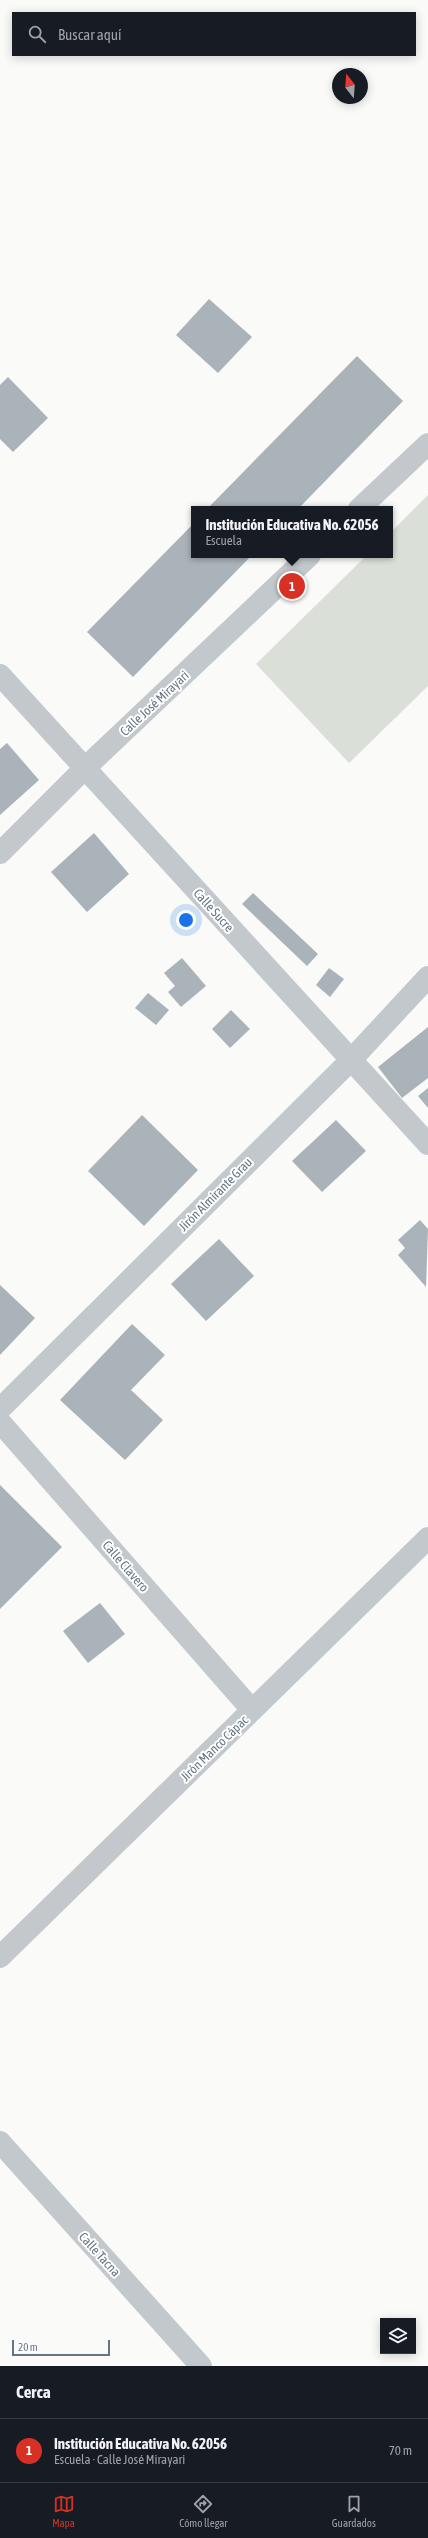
<!DOCTYPE html>
<html lang="es">
<meta charset="utf-8">
<style>
:root{--surface:#171b24;--page:#242831;--text:#f1f3f6;--muted:#9ea1a6;--line:#363941;--accent:#d93025}
body{margin:0;font-family:"Asap Condensed",sans-serif;background:var(--page);color:var(--text)}
.controls{position:absolute;right:12px;bottom:12px;display:grid;overflow:hidden;border-radius:0px;box-shadow:0 2px 10px #0003}
.controls button{width:36px;height:36px;display:grid;place-items:center;padding:0;border:0;border-bottom:1px solid var(--line);background:var(--surface);color:var(--text);font:20px sans-serif}
.compass{position:absolute;left:332px;top:68px;width:36px;height:36px;border-radius:50%;background:var(--surface);box-shadow:0 2px 10px #0003;rotate:343deg}
.scale{position:absolute;left:12px;bottom:10px;width:98px;box-sizing:border-box;padding-left:4px;border:2px solid #657683;border-top:0;font-size:11px;line-height:14px;white-space:nowrap;color:#657683;-webkit-text-stroke:3px #fff;paint-order:stroke}
.you{position:absolute;left:186px;top:920px;width:14px;height:14px;margin:-10px;border:3px solid #fff;border-radius:50%;background:#1a73e8;box-shadow:0 0 0 6px #1a73e833}
.badge{display:grid;place-items:center;width:26px;height:26px;border-radius:50%;background:var(--accent);color:#fff;font-size:13px;font-weight:700}
.pin{position:absolute;translate:-50% -50%;border:2px solid #fff;box-shadow:0 1px 4px #0006}
.popup{position:absolute;left:191px;top:506px;width:202px;height:52px;box-sizing:border-box;display:grid;place-content:center;border-radius:0px;background:var(--surface);filter:drop-shadow(0 1px 3px #0005);font-size:13px;white-space:nowrap;color:var(--muted)}
.popup b{font-size:15px;color:var(--text)}
.popup::after{content:'';position:absolute;left:50%;top:100%;margin-left:-8px;border:8px solid transparent;border-top-color:var(--surface)}
.list{margin:0;padding:0;list-style:none}
h2{display:flex;justify-content:space-between;align-items:center;height:52px;margin:0;padding:0 16px;font-size:17px}
h2 small{font-size:13px;font-weight:400;color:var(--muted)}
.list li{display:grid;grid-template-columns:26px 1fr auto;gap:12px;align-items:center;box-sizing:border-box;height:64px;padding:0 16px;border-top:1px solid var(--line)}
.list b{display:block;font-size:15px;white-space:nowrap}
.list p{margin:0;font-size:13px;white-space:nowrap;color:var(--muted)}
.list em{font-size:13px;font-style:normal;color:var(--muted)}
.icon{flex:none;width:22px;height:22px;fill:none;stroke:currentColor;stroke-width:2;stroke-linecap:round;stroke-linejoin:round}
.map{position:relative;flex:none;width:428px;height:2366px;overflow:hidden}
.search{position:absolute;background:var(--surface);box-shadow:0 2px 10px #0003;left:12px;right:12px;top:12px;height:44px;display:flex;align-items:center;gap:10px;box-sizing:border-box;padding:0 14px;border-radius:0px;color:var(--muted);font-size:15px}
.sheet{height:116px;background:var(--surface)}
nav{display:flex;justify-content:space-around;align-items:center;box-sizing:border-box;height:56px;border-top:1px solid var(--line);background:var(--surface);font-size:11px;color:var(--muted)}
nav a{display:grid;justify-items:center;gap:2px}
nav .on{color:var(--accent)}
.map>svg:first-child{display:block}
</style>
<div class="map">
<svg width="428" height="2366" viewBox="0 0 428 2366">
<rect width="100%" height="100%" fill="#fafaf8"/>
<path fill="#dadfd7" d="M 428,495 L 428,686 L 349,763 L 256,664 L 367,555 L 390,555 L 390,533 Z"/>
<path fill="#aab3b9" d="M 209,299 L 252,337 L 218,373 L 176,335 Z
M 357,356 L 403,401 L 298,509 L 207,509 Z
M 8,377 L 48,418 L 13,452 L 0,439 L 0,385 Z
M 194,523 L 194,555 L 252,555 L 133,677 L 87,632 Z
M 7,743 L 39,780 L 0,815 L 0,749 Z
M 94,833 L 129,874 L 87,912 L 51,872 Z
M 253,893 L 318,954 L 307,966 L 242,904 Z
M 182,958 L 206,986 L 181,1007 L 168,992 L 175,986 L 164,973 Z
M 329,968 L 344,979 L 330,997 L 316,985 Z
M 148,993 L 169,1010 L 156,1025 L 135,1008 Z
M 231,1010 L 250,1029 L 230,1048 L 212,1029 Z
M 428,1027 L 428,1078 L 402,1098 L 378,1067 Z
M 428,1088 L 428,1108 L 418,1096 Z
M 142,1115 L 198,1170 L 144,1226 L 88,1171 Z
M 336,1120 L 366,1151 L 322,1192 L 292,1161 Z
M 420,1220 L 428,1229 L 426,1287 L 398,1255 L 405,1248 L 398,1240 Z
M 219,1239 L 254,1276 L 206,1321 L 171,1284 Z
M 0,1285 L 35,1318 L 0,1355 Z
M 132,1324 L 165,1355 L 131,1390 L 163,1420 L 125,1460 L 60,1400 Z
M 0,1485 L 62,1547 L 0,1609 Z
M 100,1603 L 125,1634 L 88,1663 L 63,1631 Z"/>
<g fill="none" stroke-linecap="round" stroke-linejoin="round">
<path stroke="#c3c8cc" stroke-width="22" d="M 359,509 L 428,444
M 0,675 L 428,1144
M 0,853 L 85,768 L 310,555
M 0,1409 L 351,1060 L 428,977
M 0,1422 L 252,1710
M 0,2142 L 201,2366"/>
<path stroke="#c3c8cc" stroke-width="22" d="M 0,1957 L 428,1538"/>
</g>
<g text-anchor="middle" stroke-width="4" stroke-linejoin="round" paint-order="stroke">
<g font-size="13" fill="#657683" stroke="#fff">
<text transform="translate(154 703) rotate(-43)" y="5">Calle José Mirayari</text>
<text transform="translate(214 910) rotate(48)" y="5">Calle Sucre</text>
<text transform="translate(215 1194) rotate(-45)" y="5">Jirón Almirante Grau</text>
<text transform="translate(126 1566) rotate(49)" y="5">Calle Clavero</text>
<text transform="translate(214 1748) rotate(-44)" y="5">Jirón Manco Cápac</text>
<text transform="translate(100 2254) rotate(48)" y="5">Calle Tacna</text>
</g>
</g>
</svg>
<div class="controls">
<button><svg class="icon" aria-label="layers" viewBox="0 0 24 24"><path d="M12 4l9 5-9 5-9-5zM3 14l9 5 9-5"/></svg></button>
</div>
<svg class="compass" viewBox="-18 -18 36 36"><path d="M0-13l5 13h-10z" fill="#e53935"/><path d="M0 13l5-13h-10z" fill="#9ea1a6"/></svg>
<div class="scale">20 m</div>
<div class="you"></div>
<div class="pin badge" style="left:292px;top:586px">1</div>
<div class="popup"><b>Institución Educativa No. 62056</b>Escuela</div>
<div class="search"><svg class="icon" aria-label="search" viewBox="0 0 24 24"><circle cx="10" cy="10" r="6"/><path d="M15 15l6 6"/></svg>Buscar aquí</div>
</div>
<section class="sheet">
<h2>Cerca<small></small></h2>
<ul class="list">
<li><span class="badge">1</span><div><b>Institución Educativa No. 62056</b><p>Escuela · Calle José Mirayari</p></div><em>70 m</em></li>
</ul>
</section>
<nav>
<a class="on"><svg class="icon" aria-label="map" viewBox="0 0 24 24"><path d="M3 6l6-2 6 2 6-2v14l-6 2-6-2-6 2zM9 4v14M15 6v14"/></svg>Mapa</a>
<a><svg class="icon" aria-label="directions" viewBox="0 0 24 24"><path d="M12 3l9 9-9 9-9-9zM9 14v-3h6M13 9l2 2-2 2"/></svg>Cómo llegar</a>
<a><svg class="icon" aria-label="saved" viewBox="0 0 24 24"><path d="M7 4h10v16l-5-4-5 4z"/></svg>Guardados</a>
</nav>
